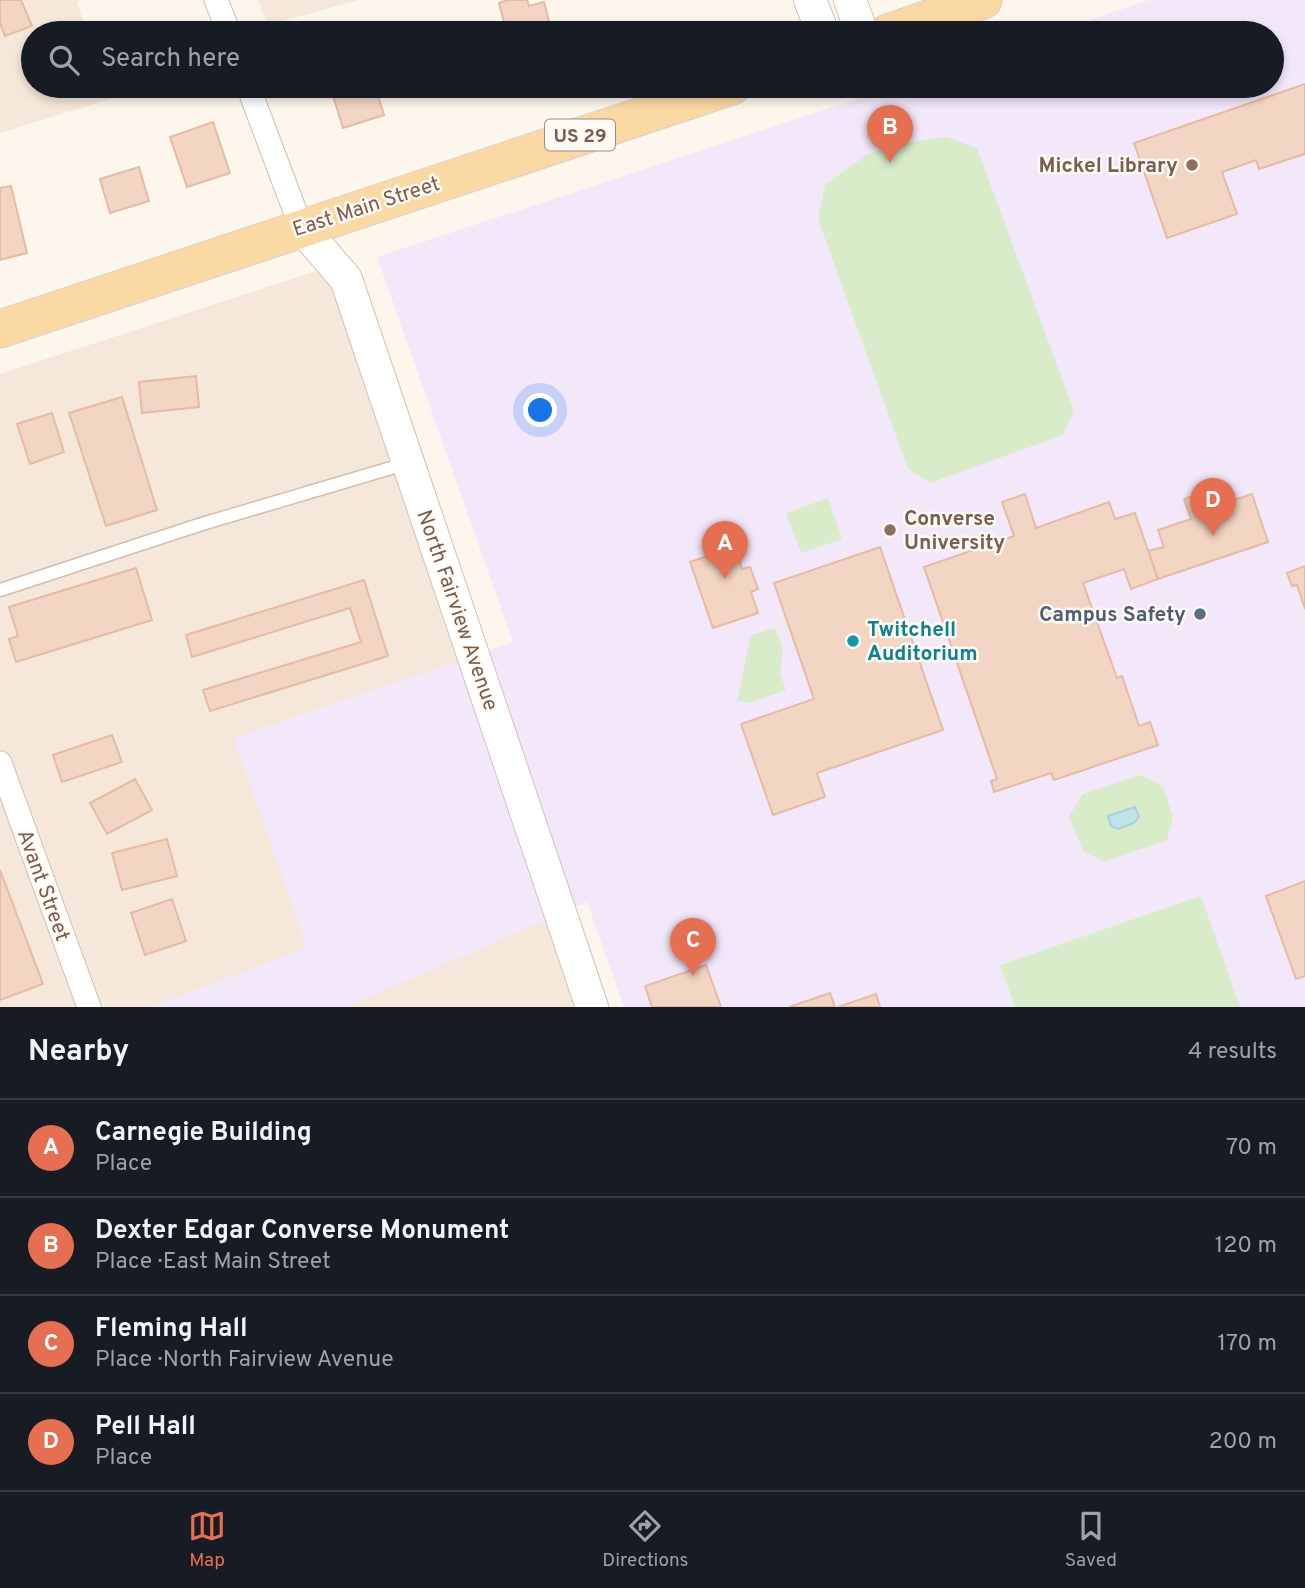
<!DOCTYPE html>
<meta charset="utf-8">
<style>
:root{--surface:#171b24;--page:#242831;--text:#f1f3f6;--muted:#9ea1a6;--line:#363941;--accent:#e76f51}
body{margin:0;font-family:Overpass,sans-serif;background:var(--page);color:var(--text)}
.you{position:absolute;left:541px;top:411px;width:24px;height:24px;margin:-18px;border:5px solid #fff;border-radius:50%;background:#1a73e8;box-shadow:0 0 0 10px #1a73e833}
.badge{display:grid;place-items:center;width:46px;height:46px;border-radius:50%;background:var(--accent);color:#fff;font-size:23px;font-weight:700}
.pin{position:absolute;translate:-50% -58px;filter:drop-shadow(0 2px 4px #0008)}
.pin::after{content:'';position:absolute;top:37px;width:24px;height:21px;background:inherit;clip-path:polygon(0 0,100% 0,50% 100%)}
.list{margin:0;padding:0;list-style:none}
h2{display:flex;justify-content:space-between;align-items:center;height:91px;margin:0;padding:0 28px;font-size:30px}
h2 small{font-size:23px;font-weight:400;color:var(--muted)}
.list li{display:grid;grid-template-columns:46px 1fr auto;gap:21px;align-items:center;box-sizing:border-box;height:98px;padding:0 28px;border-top:2px solid var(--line)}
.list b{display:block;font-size:26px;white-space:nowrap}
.list p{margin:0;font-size:23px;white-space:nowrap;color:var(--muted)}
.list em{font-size:23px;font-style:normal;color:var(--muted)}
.icon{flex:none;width:38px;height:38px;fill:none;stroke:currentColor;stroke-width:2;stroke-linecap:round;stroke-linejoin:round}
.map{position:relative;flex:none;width:1305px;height:1007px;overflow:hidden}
.search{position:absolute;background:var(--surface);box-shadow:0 4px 10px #0003;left:21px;right:21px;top:21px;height:77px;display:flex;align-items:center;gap:18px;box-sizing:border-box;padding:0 24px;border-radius:38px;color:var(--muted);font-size:26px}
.sheet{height:483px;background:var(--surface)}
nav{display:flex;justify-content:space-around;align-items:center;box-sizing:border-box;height:98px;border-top:2px solid var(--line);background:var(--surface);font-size:19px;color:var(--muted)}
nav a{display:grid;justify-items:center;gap:4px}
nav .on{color:var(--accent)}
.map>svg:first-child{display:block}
</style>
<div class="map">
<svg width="1305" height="1007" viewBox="0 0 1305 1007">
<rect width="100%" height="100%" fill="#fdf6ec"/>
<path fill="#f5e8da" d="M 0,0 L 81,0 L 77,2 L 87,33 L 33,33 L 33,86 L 105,86 L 110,99 L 0,133 Z
M 258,0 L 359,0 L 268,25 Z
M 335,265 L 582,1007 L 0,1007 L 0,374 Z"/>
<path fill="#f3e8fa" d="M 1149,0 L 1305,0 L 1305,1007 L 624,1007 L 587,902 L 346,1007 L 150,1007 L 307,948 L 234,738 L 513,642 L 377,257 L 897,86 L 1272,86 L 1272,33 L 1051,33 Z"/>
<path fill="#d8ecc9" d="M 946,137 L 977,148 L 1074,411 L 1063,435 L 930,483 L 908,469 L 818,219 L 825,185 L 866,155 L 898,144 Z
M 828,498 L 842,539 L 801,553 L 786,513 Z
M 775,628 L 783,649 L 780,674 L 786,690 L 749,703 L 737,701 L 751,635 Z
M 1140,775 L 1163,786 L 1173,817 L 1167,840 L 1104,862 L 1083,851 L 1069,816 L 1083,794 Z
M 1201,896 L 1240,1007 L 1015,1007 L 1000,965 Z"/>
<path fill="#bfe3e8" stroke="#a5d3da" stroke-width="2" d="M 1135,807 L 1139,817 L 1134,823 L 1118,829 L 1111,826 L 1108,816 Z"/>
<path fill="#f3d5c3" stroke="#e6bba3" stroke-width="2" d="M 0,0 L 21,0 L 32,26 L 5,36 L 0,23 Z
M 508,0 L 527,0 L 529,6 L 544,2 L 552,33 L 507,33 L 499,3 Z
M 1305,84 L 1305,154 L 1259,169 L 1256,160 L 1222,172 L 1237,214 L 1167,238 L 1134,143 Z
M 330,86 L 375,86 L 384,115 L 343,128 Z
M 443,86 L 473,86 L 446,94 Z
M 213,122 L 230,173 L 187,187 L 170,137 Z
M 139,167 L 149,201 L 110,213 L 100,179 Z
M 11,186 L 27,253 L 0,260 L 0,188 Z
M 196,376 L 199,407 L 142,413 L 139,382 Z
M 122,397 L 157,510 L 106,526 L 69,413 Z
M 52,413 L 64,452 L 30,464 L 17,424 Z
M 1210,490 L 1216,506 L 1252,494 L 1268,542 L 1158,579 L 1148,551 L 1164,547 L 1158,530 L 1191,519 L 1184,499 Z
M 1025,494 L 1036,528 L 1109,502 L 1115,519 L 1135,513 L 1158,579 L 1131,589 L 1124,569 L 1083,583 L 1117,678 L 1122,676 L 1139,726 L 1150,722 L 1158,745 L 1054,780 L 1051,773 L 994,792 L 991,781 L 997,779 L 924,567 L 1014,536 L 1002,502 Z
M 735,547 L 742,569 L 750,567 L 758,589 L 751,592 L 758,613 L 713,628 L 690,562 Z
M 880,547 L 943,730 L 817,773 L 825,797 L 773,815 L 741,724 L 814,699 L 774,583 Z
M 1305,566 L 1305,609 L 1297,585 L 1292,586 L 1287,573 Z
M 136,568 L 152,620 L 16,662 L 9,639 L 18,636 L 9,607 Z
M 364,580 L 388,656 L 210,711 L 203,690 L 361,642 L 350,608 L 192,657 L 186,635 Z
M 112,735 L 122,762 L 62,782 L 53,755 Z
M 135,779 L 152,810 L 107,834 L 90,803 Z
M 167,839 L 177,876 L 122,890 L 112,853 Z
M 0,870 L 43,984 L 0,1000 Z
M 1305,881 L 1305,976 L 1296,979 L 1266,896 Z
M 172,899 L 186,941 L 145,955 L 131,913 Z
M 706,965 L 721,1007 L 652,1007 L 645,986 Z
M 830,993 L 835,1007 L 789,1007 Z
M 876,994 L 880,1007 L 838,1007 Z"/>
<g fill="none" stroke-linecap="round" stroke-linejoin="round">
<defs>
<path id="lane" d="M 0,590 L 202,524 L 408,463"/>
<path id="street" d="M 216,0 L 229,33
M 248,86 L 301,227
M 0,763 L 89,1007"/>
<path id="secondary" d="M 810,0 L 823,33
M 850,0 L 862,33
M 301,227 L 346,279 L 592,1007"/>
<path id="primary" d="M 888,33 L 983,0
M 0,329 L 732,86"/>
</defs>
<use href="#lane" stroke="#d1beb0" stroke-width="15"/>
<use href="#street" stroke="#d1beb0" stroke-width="25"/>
<use href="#secondary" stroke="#d6c0b0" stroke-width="34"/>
<use href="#primary" stroke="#dad1cd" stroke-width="39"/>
<use href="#lane" stroke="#fff" stroke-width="12"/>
<use href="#street" stroke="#fff" stroke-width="23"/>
<use href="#secondary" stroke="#fff" stroke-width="32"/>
<use href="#primary" stroke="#fbd9a5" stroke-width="37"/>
</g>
<g fill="#8d6e63" stroke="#fffaf3" stroke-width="2.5">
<circle cx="1192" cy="165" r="7"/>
<circle cx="890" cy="530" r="7"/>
</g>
<circle fill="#5c6f8a" stroke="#fffaf3" stroke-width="2.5" cx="1200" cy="614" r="7"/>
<circle fill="#0f9aa8" stroke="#fffaf3" stroke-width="2.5" cx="853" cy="641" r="7"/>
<g text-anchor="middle" stroke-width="5" stroke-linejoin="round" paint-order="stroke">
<rect fill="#fffaf3" stroke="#a28b7f" stroke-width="2" x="545" y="119.5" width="70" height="31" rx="5"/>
<g font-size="19" font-weight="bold" fill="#7a5c4d">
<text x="580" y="142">US 29</text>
</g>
<g font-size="21" font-weight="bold" fill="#785e54" stroke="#fffaf3" text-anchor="end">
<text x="1178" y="172">Mickel Library</text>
<text x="904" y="525" text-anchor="start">Converse<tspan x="904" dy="24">University</tspan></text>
</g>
<g font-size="21" fill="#7a5c4d" stroke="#fffaf3">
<text transform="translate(366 206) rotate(-18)" y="7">East Main Street</text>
<text transform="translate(458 610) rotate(71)" y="7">North Fairview Avenue</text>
<text transform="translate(44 885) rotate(70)" y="7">Avant Street</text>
</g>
<g font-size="21" font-weight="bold" fill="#4e5e75" stroke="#fffaf3" text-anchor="end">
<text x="1186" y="621">Campus Safety</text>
</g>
<g font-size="21" font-weight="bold" fill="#0d838f" stroke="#fffaf3" text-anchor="start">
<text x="867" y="636">Twitchell<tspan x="867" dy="24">Auditorium</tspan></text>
</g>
</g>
</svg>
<div class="you"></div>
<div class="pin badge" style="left:725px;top:579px">A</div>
<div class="pin badge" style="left:890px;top:163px">B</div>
<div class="pin badge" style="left:693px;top:976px">C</div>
<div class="pin badge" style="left:1213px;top:536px">D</div>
<div class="search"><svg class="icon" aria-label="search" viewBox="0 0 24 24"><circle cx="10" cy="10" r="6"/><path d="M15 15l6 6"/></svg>Search here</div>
</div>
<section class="sheet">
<h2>Nearby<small>4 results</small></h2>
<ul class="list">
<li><span class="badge">A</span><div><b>Carnegie Building</b><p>Place</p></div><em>70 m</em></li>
<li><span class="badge">B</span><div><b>Dexter Edgar Converse Monument</b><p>Place · East Main Street</p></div><em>120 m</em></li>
<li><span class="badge">C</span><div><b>Fleming Hall</b><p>Place · North Fairview Avenue</p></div><em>170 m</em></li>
<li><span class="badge">D</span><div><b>Pell Hall</b><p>Place</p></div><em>200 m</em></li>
</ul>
</section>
<nav>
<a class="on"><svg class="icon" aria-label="map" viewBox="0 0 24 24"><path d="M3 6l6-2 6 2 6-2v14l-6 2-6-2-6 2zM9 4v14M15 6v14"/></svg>Map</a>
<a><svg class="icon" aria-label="directions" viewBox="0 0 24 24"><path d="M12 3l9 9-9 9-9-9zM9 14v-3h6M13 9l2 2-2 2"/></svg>Directions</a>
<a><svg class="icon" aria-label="saved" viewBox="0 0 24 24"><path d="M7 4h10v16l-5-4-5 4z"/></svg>Saved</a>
</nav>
